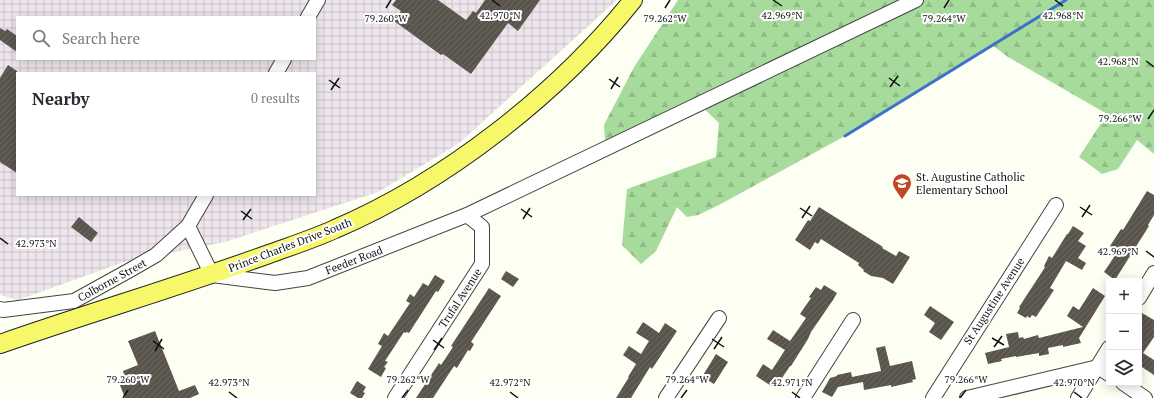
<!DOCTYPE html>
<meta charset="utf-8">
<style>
:root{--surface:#fff;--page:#f2f2f3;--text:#2b2b33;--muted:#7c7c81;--line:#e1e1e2}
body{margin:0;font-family:"PT Serif",serif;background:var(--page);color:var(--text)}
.controls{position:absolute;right:12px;bottom:12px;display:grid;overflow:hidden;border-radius:0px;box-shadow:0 2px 10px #0003}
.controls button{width:36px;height:36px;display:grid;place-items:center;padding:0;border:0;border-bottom:1px solid var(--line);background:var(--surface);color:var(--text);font:20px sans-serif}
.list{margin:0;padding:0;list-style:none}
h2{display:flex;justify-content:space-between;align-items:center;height:52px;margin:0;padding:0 16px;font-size:17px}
h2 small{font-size:13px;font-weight:400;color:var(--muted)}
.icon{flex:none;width:22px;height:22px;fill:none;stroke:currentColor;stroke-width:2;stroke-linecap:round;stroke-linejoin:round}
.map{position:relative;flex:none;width:1154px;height:398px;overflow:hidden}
.search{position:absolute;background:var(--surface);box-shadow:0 2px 10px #0003;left:16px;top:16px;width:300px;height:44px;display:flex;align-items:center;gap:10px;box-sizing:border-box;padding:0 14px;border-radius:0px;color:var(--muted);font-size:15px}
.panel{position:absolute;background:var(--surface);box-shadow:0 2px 10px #0003;left:16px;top:72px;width:300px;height:124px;border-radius:0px}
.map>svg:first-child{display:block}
</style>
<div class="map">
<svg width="1154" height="398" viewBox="0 0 1154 398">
<defs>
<pattern id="industrial-grid" width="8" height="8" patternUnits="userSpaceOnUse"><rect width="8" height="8" fill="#eee5ed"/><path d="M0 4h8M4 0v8" fill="none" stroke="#cbc3ca"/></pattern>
<pattern id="forest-firs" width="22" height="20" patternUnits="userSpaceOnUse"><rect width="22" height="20" fill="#a7db9b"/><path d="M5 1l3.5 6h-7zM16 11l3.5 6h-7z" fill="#8fbb84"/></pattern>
<pattern id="building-hatch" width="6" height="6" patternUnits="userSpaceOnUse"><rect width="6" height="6" fill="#59544c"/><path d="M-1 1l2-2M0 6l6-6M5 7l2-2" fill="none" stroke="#6c6861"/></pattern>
</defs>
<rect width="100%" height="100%" fill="#fefff3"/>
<path fill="url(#industrial-grid)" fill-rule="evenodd" d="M 0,0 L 617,0 L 458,144 L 378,192 L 225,242 L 124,262 L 18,300 L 0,295 ZM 17,17 L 315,17 L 315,59 L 17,59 ZM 17,73 L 315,73 L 315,195 L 17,195 Z"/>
<path fill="url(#forest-firs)" d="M 678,0 L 1154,0 L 1154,154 L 1137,140 L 1118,169 L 1102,174 L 1079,157 L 1107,114 L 1008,57 L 992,45 L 845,136 L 719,205 L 698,215 L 687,217 L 677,207 L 656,251 L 641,264 L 622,245 L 627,189 L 716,157 L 719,123 L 695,100 L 605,141 L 604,125 L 634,67 Z"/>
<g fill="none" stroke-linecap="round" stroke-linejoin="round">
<path stroke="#3e70ce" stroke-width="3" d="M 845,136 L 1066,0"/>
</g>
<path fill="url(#building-hatch)" d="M 396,0 L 438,0 L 466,20 L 473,11 L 476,13 L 485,0 L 540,0 L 518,31 L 508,23 L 471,74 L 443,54 L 441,55 L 394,21 L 401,11 L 392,5 Z
M 0,28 L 5,31 L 7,29 L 17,36 L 17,52 L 0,40 Z
M 8,65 L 17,71 L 17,173 L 0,162 L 0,78 Z
M 1147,191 L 1154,195 L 1154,215 L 1148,225 L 1149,226 L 1115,280 L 1104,272 L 1118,251 L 1110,246 L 1121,229 L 1123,230 Z
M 819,207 L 883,247 L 882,248 L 896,256 L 899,251 L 910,257 L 893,284 L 883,278 L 871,276 L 863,271 L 864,270 L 858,265 L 859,263 L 821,239 L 818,244 L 815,242 L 810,250 L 795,240 L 808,220 L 810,221 Z
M 79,217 L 98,233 L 91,242 L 71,227 Z
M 1073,226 L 1084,233 L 1078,241 L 1086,246 L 1078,258 L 1086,263 L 1082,270 L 1066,261 L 1050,288 L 1054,290 L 1036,317 L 1032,315 L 1030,318 L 1027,316 L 1026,318 L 1017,313 L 1020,308 L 1019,307 L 1040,275 L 1045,267 L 1044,266 L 1049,256 L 1052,258 L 1067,234 L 1068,234 Z
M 506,271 L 519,279 L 513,287 L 501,279 Z
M 435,275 L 445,281 L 438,292 L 436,291 L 409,333 L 407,332 L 405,333 L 404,332 L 385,361 L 388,362 L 384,367 L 386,368 L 381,377 L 368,369 L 382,346 L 378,344 L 384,333 L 388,336 L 410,303 L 406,301 L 410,294 L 414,297 L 423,283 L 428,286 Z
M 824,285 L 837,293 L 833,300 L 811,332 L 808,339 L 791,366 L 790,366 L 780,381 L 779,380 L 773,387 L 756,376 L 763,364 L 772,370 L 785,350 L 767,339 L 773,330 L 790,341 L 806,318 L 800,314 L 811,298 L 809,297 L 816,287 L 821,290 Z
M 489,288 L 501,296 L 471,342 L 474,344 L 470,351 L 468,350 L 457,368 L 454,366 L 433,398 L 416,398 L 439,363 L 441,365 L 453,347 L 451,346 Z
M 1093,288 L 1105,296 L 1079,338 L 1081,343 L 1063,347 L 1063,345 L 1048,348 L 1049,354 L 1039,356 L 1039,353 L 1016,357 L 1016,356 L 1001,359 L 1002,361 L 988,364 L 985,353 L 1009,347 L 1006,334 L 1018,332 L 1019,338 L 1023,337 L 1024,339 L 1038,335 L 1039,338 L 1083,327 L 1067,316 L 1073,306 L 1079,310 Z
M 930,306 L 954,322 L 941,340 L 929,332 L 935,323 L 924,315 Z
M 1142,313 L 1154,320 L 1154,337 L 1143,353 L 1154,360 L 1154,375 L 1139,365 L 1139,318 Z
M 643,322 L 659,333 L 665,323 L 677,331 L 652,369 L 650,367 L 631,398 L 616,398 L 629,377 L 628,377 L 636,364 L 623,355 L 629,346 L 641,354 L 649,341 L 636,333 Z
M 155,331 L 179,391 L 195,385 L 199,394 L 190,398 L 125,398 L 118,380 L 125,378 L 123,371 L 138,365 L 128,341 Z
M 885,346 L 890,366 L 912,361 L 916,379 L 912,380 L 913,382 L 891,387 L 891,385 L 864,390 L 863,382 L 838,387 L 832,397 L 822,392 L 830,378 L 837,376 L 837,375 L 851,372 L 852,377 L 881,371 L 876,348 Z
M 716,354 L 728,362 L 714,384 L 702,377 Z
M 357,381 L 366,387 L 363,392 L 365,393 L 362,398 L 358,398 L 350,393 Z"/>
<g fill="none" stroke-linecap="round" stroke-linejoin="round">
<defs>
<path id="minor" d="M 308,17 L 318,0
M 276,73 L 284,59
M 188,226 L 212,275 L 275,283 L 308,278 L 467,215 L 916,0
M 1139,298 L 1154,273
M 0,309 L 3,310 L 74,301 L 130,270 L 156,255 L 188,226 L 206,195
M 1123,383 L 1145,398
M 395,398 L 482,264 L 482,227 L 467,215
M 666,398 L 719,318
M 803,398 L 853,320
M 933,398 L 1056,205
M 967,398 L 1098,367 L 1109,374
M 1078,398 L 1109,348"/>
<path id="major" d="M 0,344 C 89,313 180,286 269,254 C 291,246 313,239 335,229 C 445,182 558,94 633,0"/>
</defs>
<use href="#minor" stroke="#434343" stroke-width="16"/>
<use href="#major" stroke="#212121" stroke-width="20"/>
<use href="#minor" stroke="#fff" stroke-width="14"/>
<use href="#major" stroke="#f7f869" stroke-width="18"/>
</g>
<path fill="none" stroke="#101010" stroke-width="1.5" d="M 492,0 L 500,6M 773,0 L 782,6M 1055,0 L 1063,6M 386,8 L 391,0M 665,8 L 670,0M 944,8 L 949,0M 1146,61 L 1154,67M 889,78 L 900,86M 609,79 L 620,87M 329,80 L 340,88M 890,87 L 898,76M 611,89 L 618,77M 331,90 L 339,78M 1148,119 L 1154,110M 1080,207 L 1092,215M 800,208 L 812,216M 521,209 L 532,217M 241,211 L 252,219M 1082,217 L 1090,205M 802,218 L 810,206M 523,219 L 530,208M 243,220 L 251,209M 0,238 L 8,244M 1146,251 L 1154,257M 992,338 L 1004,345M 712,339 L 724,347M 433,340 L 444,348M 153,341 L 164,349M 994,347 L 1002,336M 714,349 L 722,337M 434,350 L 442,338M 155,351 L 162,339M 229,392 L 237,398M 510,392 L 518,398M 792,392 L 800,398M 1074,392 L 1082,398M 123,398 L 128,390M 402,398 L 408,390M 681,398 L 687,390M 960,398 L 966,390"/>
<defs>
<symbol id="school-pin" viewBox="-11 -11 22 30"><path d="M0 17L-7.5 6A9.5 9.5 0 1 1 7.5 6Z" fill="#c24626" stroke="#fff"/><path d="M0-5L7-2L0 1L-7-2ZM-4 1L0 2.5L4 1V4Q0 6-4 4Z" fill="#fff"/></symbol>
</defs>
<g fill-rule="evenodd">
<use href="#school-pin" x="891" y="172" width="22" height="30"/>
</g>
<g text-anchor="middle" stroke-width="4" stroke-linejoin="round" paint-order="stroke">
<g font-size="11" fill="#101010" stroke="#fff" text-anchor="start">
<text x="916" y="181">St. Augustine Catholic<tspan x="916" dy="13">Elementary School</tspan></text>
</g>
<g font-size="11" fill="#101010" stroke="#fff">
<text transform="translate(290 245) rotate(-21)" y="4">Prince Charles Drive South</text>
<text transform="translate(354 260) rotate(-21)" y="4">Feeder Road</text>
<text transform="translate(112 280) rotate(-29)" y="4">Colborne Street</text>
<text transform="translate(460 298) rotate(-57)" y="4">Trufal Avenue</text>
<text transform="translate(994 301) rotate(-57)" y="4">St Augustine Avenue</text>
</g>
</g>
<g font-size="10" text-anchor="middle" fill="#101010" stroke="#fff" stroke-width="4" stroke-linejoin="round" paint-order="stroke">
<text x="500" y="19">42.970°N</text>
<text x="782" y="19">42.969°N</text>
<text x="1063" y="19">42.968°N</text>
<text x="386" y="22">79.260°W</text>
<text x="665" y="22">79.262°W</text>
<text x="944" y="22">79.264°W</text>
<text x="1118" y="65">42.968°N</text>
<text x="1120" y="122">79.266°W</text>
<text x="36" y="247">42.973°N</text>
<text x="1118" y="255">42.969°N</text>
<text x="128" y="383">79.260°W</text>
<text x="408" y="383">79.262°W</text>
<text x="687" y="383">79.264°W</text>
<text x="966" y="383">79.266°W</text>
<text x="229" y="386">42.973°N</text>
<text x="510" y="386">42.972°N</text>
<text x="792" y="386">42.971°N</text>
<text x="1074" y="386">42.970°N</text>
</g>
</svg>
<div class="controls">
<button>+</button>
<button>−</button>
<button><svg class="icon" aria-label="layers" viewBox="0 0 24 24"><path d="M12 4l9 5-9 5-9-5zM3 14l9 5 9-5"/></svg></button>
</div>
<div class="search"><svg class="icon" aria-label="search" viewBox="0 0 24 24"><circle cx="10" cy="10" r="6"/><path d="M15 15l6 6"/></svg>Search here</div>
<section class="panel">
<h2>Nearby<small>0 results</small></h2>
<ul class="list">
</ul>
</section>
</div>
